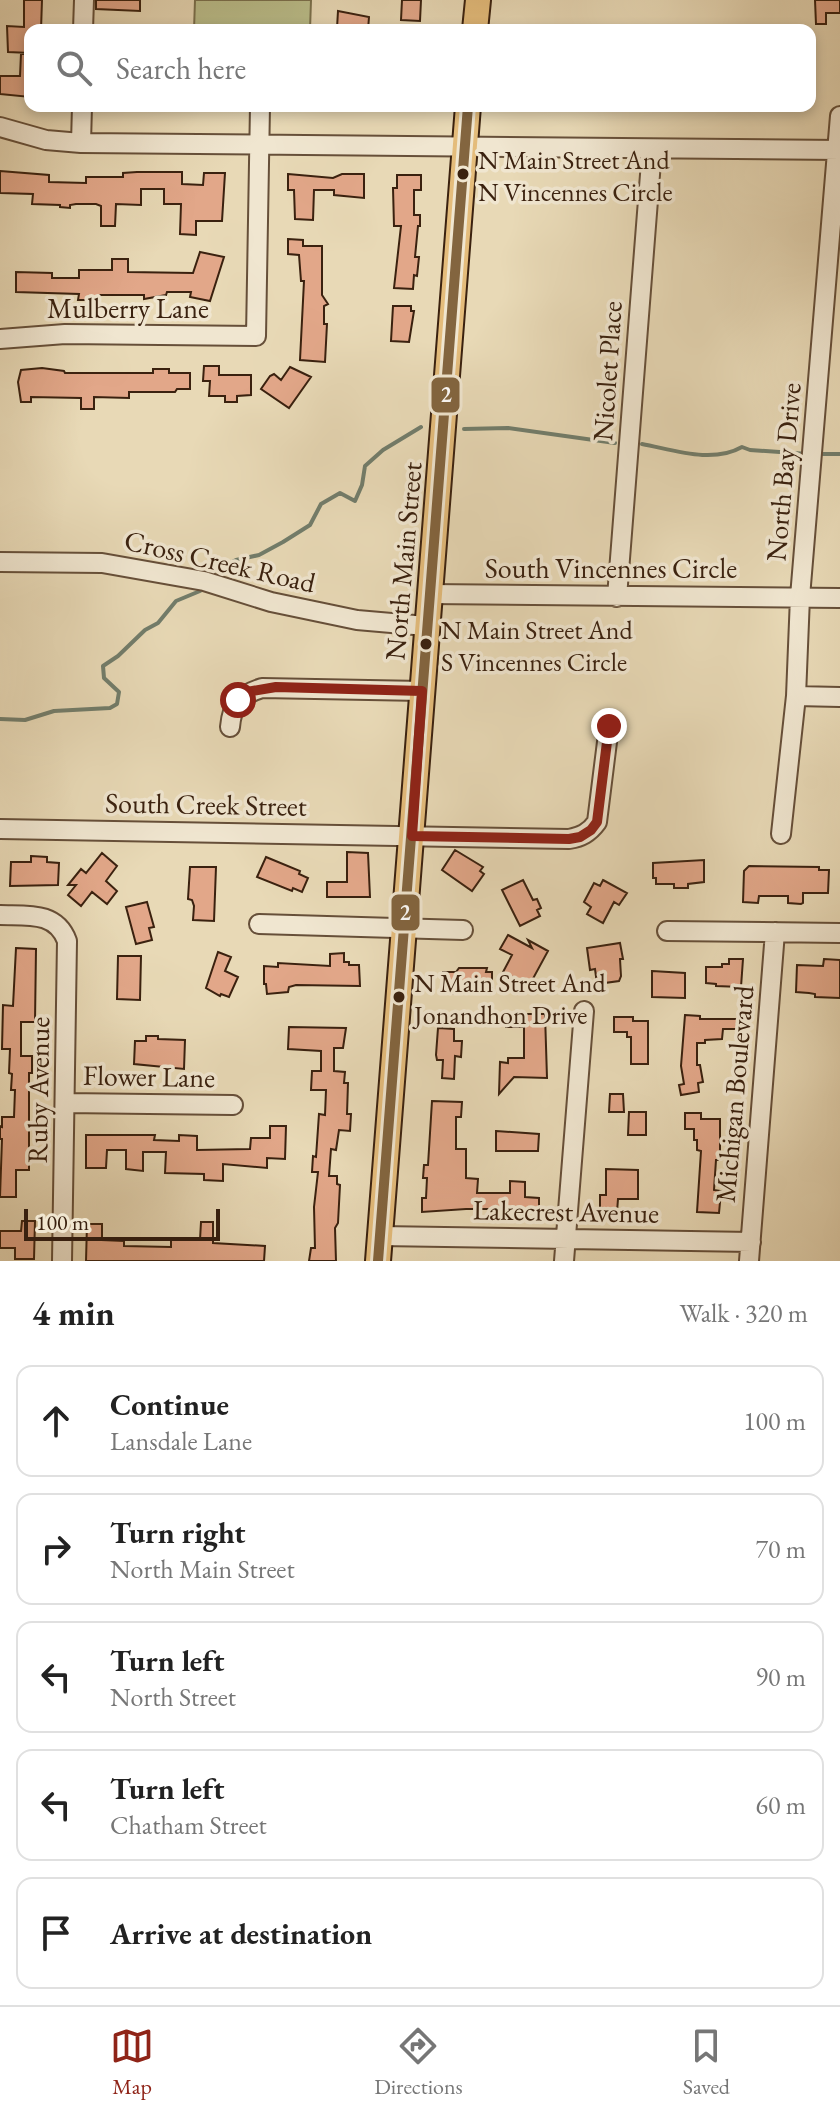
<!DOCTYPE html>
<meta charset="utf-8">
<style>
:root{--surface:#fff;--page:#f6f6f6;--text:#222;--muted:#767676;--line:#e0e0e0;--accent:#8f2418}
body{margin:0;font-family:"EB Garamond",serif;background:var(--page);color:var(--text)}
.scale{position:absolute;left:24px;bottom:20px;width:196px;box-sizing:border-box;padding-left:8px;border:4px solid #3a210f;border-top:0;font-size:22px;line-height:28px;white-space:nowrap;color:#3a210f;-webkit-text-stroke:6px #f0e6d0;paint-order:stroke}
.stop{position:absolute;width:24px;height:24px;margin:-18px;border:6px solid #8f2418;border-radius:50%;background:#fff}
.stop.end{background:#8f2418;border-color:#fff;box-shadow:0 2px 8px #0008}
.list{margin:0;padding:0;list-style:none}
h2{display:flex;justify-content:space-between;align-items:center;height:104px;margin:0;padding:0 32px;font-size:34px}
h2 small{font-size:26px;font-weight:400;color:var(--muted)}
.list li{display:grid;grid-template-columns:52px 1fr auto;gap:24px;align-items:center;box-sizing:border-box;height:112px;margin:0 16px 16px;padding:0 16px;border:2px solid var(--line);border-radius:16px}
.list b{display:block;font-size:30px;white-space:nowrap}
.list p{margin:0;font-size:26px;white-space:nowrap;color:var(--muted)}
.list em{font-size:26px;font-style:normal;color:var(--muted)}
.icon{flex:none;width:44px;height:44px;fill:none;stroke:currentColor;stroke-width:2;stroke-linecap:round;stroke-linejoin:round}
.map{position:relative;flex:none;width:840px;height:1261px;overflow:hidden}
.search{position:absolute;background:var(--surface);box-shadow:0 4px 12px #0003;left:24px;right:24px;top:24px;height:88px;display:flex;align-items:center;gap:20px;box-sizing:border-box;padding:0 28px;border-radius:16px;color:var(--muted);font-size:30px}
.sheet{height:744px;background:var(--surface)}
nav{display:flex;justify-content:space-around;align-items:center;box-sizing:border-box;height:112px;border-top:2px solid var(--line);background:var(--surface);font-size:22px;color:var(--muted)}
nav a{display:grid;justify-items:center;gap:4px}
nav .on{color:var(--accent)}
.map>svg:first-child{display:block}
</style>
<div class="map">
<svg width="840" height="1261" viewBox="0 0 840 1261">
<rect width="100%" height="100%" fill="#e8d9b6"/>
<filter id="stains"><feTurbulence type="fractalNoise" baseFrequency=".0025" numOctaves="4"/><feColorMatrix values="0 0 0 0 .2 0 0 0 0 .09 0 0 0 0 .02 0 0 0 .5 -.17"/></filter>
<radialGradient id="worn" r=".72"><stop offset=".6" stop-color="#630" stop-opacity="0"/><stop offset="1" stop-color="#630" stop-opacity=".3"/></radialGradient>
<path fill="#babe8b" stroke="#7a704d" stroke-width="2" d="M 195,0 L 311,0 L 310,30 L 194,30 Z"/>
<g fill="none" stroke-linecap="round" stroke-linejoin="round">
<path stroke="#727d6b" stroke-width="4" d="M 464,429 L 508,428 L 615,443
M 642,444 C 674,450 712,464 742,447 L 750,450 L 808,454
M 816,454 L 840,454
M 212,572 L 236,560 L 259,555 L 283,542 L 310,525 L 321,504 L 340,493 L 355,501 L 362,485 L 365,466 L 383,450 L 421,427
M 0,719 L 25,720 L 54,711 L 110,708 L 117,704 L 119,692 L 104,678 L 103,666 L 118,656 L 145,630 L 158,623 L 176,601 L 200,591"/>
</g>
<path fill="#e2a789" stroke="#3a210f" stroke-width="2" d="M 24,0 L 42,0 L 41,30 L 30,30 L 30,53 L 8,52 L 7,26 L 24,27 Z
M 96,0 L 140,0 L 140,11 L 96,9 Z
M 402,0 L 421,0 L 420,21 L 401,20 Z
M 815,0 L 840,0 L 840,13 L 826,13 L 826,24 L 816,24 Z
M 338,11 L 369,17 L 368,30 L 337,28 Z
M 21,54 L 30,54 L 30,97 L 0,94 L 0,76 L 20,76 Z
M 0,171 L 49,175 L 49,182 L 86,183 L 86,177 L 123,177 L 123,173 L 137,172 L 182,172 L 182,184 L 203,185 L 204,173 L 225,173 L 222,221 L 196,221 L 196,235 L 180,234 L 181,204 L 164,204 L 164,189 L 141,189 L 141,205 L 116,204 L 115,226 L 101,226 L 101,206 L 96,204 L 76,204 L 70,205 L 70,208 L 60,207 L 60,205 L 32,204 L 33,194 L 0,193 Z
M 288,174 L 333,178 L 342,174 L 364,174 L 364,198 L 334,195 L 334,190 L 314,190 L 313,220 L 295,219 L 294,190 L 288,190 Z
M 397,175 L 421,175 L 421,190 L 414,190 L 414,215 L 420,215 L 420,226 L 418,226 L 415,257 L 419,257 L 417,276 L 414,275 L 413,289 L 394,288 L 401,226 L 394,226 L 393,188 L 397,188 Z
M 288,239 L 303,240 L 303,246 L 322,246 L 322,295 L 328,304 L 324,306 L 324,324 L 327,324 L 325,362 L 300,360 L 304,281 L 301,281 L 299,255 L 288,254 Z
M 200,252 L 224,257 L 210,301 L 190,297 L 191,292 L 167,292 L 166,295 L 144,299 L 144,295 L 100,295 L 100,300 L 78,300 L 79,294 L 16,292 L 16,272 L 52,273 L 52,278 L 79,278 L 79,270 L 112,270 L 112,259 L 128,259 L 128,272 L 193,273 Z
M 393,306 L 411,306 L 411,311 L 414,311 L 409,342 L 391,341 Z
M 204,366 L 219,366 L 219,375 L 251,375 L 251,395 L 237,396 L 237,402 L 225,402 L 225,396 L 209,396 L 210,381 L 203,381 Z
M 290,367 L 311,377 L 289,408 L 261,389 L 270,376 L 274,374 L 281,380 Z
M 42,368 L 64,371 L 65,373 L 153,373 L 153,369 L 169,369 L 169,373 L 190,373 L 190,389 L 177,389 L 175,392 L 129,392 L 129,398 L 94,397 L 94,409 L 81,409 L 81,398 L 31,397 L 31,402 L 21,402 L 18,382 L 21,370 Z
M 455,850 L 483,867 L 480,871 L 484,874 L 472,891 L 442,870 Z
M 347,852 L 368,853 L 370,897 L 327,897 L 327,882 L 347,882 Z
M 102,853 L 117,866 L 106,881 L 117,891 L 107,904 L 92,892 L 81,906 L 68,895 L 76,885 L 68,885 L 81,869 L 86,873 Z
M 31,856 L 47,857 L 47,862 L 59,863 L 58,885 L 10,886 L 11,862 L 31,862 Z
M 266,857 L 300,871 L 299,874 L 308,878 L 302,892 L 293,888 L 292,891 L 257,877 Z
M 704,860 L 704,882 L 688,884 L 688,888 L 674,888 L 674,884 L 656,884 L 656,878 L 653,878 L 653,863 Z
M 749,866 L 819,867 L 819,870 L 829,870 L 828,893 L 803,893 L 803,903 L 801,904 L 788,903 L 788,896 L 759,896 L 758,903 L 743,902 L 744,871 Z
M 190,867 L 216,867 L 214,921 L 193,920 L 194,906 L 192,900 L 188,899 Z
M 523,880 L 533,900 L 537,899 L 541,908 L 537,910 L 540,916 L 520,926 L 502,890 Z
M 603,880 L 627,893 L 619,905 L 614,902 L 603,923 L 587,914 L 591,907 L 584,902 L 594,883 L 600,886 Z
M 147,902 L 154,927 L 149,928 L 152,940 L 136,944 L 126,907 Z
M 508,935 L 532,948 L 528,940 L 548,951 L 529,986 L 503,972 L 512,955 L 500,949 Z
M 620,943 L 623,959 L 620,959 L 621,976 L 619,981 L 597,984 L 595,969 L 590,970 L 587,948 Z
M 16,948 L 36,949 L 35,1022 L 21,1022 L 21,1056 L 32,1056 L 32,1073 L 29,1073 L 29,1170 L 16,1170 L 16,1197 L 0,1197 L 2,1139 L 0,1139 L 0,1126 L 2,1127 L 2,1117 L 14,1117 L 15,1090 L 11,1090 L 12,1074 L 9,1073 L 10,1049 L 2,1049 L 3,1005 L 13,1006 Z
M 218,952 L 231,957 L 225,971 L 238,977 L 229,997 L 221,994 L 220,996 L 206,988 Z
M 344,953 L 344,962 L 349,962 L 349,965 L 359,965 L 360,986 L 296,985 L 289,987 L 288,992 L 267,994 L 266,984 L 264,984 L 264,966 L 278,967 L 278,963 L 330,966 L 330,954 Z
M 118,956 L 141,956 L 140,1000 L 117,999 Z
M 729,959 L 743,959 L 741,987 L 716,986 L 716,984 L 706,983 L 706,967 L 722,967 L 722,964 L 729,964 Z
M 824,959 L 840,960 L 840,998 L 815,997 L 815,994 L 809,993 L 796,992 L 797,965 L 823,966 Z
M 459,968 L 487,968 L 486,972 L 492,972 L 492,994 L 442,994 L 443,972 L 456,972 Z
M 652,971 L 685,973 L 685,998 L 652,997 Z
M 506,1014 L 545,1014 L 547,1078 L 514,1077 L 499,1094 L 500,1062 L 508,1063 L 508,1058 L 524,1058 L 524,1027 L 506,1027 Z
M 685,1015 L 700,1016 L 700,1019 L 746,1019 L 746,1029 L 723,1029 L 722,1039 L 705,1040 L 705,1043 L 697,1043 L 697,1065 L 700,1065 L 703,1082 L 698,1083 L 699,1092 L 681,1095 L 679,1085 L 684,1084 L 681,1066 Z
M 614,1017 L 633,1017 L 633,1021 L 648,1021 L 648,1064 L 631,1064 L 631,1037 L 627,1037 L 627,1032 L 614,1032 Z
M 289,1027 L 346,1028 L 343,1048 L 334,1048 L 334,1071 L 345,1072 L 344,1083 L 348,1083 L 347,1114 L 351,1114 L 350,1131 L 339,1130 L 336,1150 L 331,1149 L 329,1176 L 337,1176 L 337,1184 L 340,1185 L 338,1223 L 335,1228 L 336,1261 L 309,1261 L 311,1248 L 315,1248 L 314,1207 L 318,1172 L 312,1172 L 313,1156 L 316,1157 L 319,1114 L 325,1115 L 326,1090 L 311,1090 L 312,1071 L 321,1071 L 321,1051 L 288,1049 Z
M 438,1028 L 454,1029 L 454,1041 L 462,1041 L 461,1057 L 455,1056 L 454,1079 L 442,1078 L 443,1060 L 437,1060 L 436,1055 Z
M 146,1036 L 158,1036 L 158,1039 L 185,1040 L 184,1069 L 134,1064 L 135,1041 L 146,1041 Z
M 610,1094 L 623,1094 L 624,1112 L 609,1112 Z
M 432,1101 L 462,1102 L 461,1117 L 456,1117 L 456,1149 L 466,1149 L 466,1178 L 478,1179 L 477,1193 L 510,1193 L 510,1181 L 525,1182 L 525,1197 L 539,1198 L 539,1211 L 510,1212 L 510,1209 L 466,1209 L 422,1212 L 422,1198 L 426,1198 L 427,1178 L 423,1178 L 424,1165 L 428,1165 Z
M 629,1112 L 646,1112 L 646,1135 L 628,1135 Z
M 685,1113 L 701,1113 L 701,1119 L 720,1119 L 720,1150 L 718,1160 L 716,1160 L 714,1190 L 721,1191 L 719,1213 L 697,1212 L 701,1151 L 697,1150 L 697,1140 L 694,1140 L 694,1129 L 685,1129 Z
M 270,1126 L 286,1126 L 285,1159 L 267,1158 L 267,1168 L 223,1164 L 223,1181 L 204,1180 L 204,1174 L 165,1173 L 166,1152 L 143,1152 L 143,1171 L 126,1169 L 126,1150 L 107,1150 L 106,1168 L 86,1168 L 86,1135 L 155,1135 L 154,1140 L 179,1141 L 179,1135 L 197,1136 L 197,1150 L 250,1149 L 251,1138 L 270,1138 Z
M 496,1131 L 539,1134 L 538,1151 L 496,1151 Z
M 606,1169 L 638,1170 L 638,1199 L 618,1199 L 617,1212 L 600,1212 L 600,1195 L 606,1195 Z
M 22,1221 L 35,1221 L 34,1259 L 15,1259 L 15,1248 L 0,1248 L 0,1231 L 21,1231 Z
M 201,1222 L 213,1222 L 213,1243 L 265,1246 L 264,1261 L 86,1261 L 87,1224 L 102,1224 L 102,1240 L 124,1241 L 124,1246 L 171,1247 L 171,1239 L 200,1240 Z"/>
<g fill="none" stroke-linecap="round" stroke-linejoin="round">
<defs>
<path id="minor" d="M 83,30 L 84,0
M 0,127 L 46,140 L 81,143 L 840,150
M 81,143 L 82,106
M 0,339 L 65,334 L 256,336 L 260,106
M 0,562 L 102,563 L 204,581 L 271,602 L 357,620 L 426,626
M 429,594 L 840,598
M 617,597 L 652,149
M 796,696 L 840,697
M 230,727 C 232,704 240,695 262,688 L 422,691
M 0,829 L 569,839 C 581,837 589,833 597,822 L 609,726
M 781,834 L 796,696 L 800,597 L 840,116
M 0,915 C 27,916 56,911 67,941 L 62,1261
M 259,924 L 463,930
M 667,931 L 840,933
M 65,1103 L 233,1105
M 380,1236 L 751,1242
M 564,1261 L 584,1011
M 749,1261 L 775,932"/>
<path id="major" d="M 475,30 L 478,0
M 378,1261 L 468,106"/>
</defs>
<use href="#minor" stroke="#664f39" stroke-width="22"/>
<use href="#major" stroke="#3a210f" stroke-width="28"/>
<use href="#minor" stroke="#f0e6d0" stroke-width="18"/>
<use href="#major" stroke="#e4bc7b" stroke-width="24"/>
<defs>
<path id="bus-1" d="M 378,1261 L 468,106"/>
</defs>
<use href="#bus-1" stroke="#f0e6d0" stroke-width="16"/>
<use href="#bus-1" stroke="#83653f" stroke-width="10"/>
</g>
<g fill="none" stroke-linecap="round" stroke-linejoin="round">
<path stroke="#8f2418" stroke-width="10" d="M 238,700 L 247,692 L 276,687 L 422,691 L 412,836 L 569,839 L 580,837 L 591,830 L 597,822 L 609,726"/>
</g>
<g fill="#3a210f" stroke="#f0e6d0" stroke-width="3">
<circle cx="463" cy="174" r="7"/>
<circle cx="426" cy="644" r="7"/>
<circle cx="399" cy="997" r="7"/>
</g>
<g text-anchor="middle" stroke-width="7" stroke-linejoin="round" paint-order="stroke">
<g font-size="26" fill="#3a210f" stroke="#f0e6d0" text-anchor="start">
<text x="478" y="169">N Main Street And<tspan x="478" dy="32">N Vincennes Circle</tspan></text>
<text x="441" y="639">N Main Street And<tspan x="441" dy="32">S Vincennes Circle</tspan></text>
<text x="414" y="992">N Main Street And<tspan x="414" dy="32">Jonandhon Drive</tspan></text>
</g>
<g font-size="28" fill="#3a210f" stroke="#f0e6d0">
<text x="128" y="318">Mulberry Lane</text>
<text transform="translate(607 371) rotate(-86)" y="10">Nicolet Place</text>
<text transform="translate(783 472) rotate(-85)" y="10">North Bay Drive</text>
<text transform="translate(220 561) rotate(13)" y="10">Cross Creek Road</text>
<text transform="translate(403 561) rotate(-85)" y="10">North Main Street</text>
<text x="611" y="578">South Vincennes Circle</text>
<text transform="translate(206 804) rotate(1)" y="10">South Creek Street</text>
<text transform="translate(149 1076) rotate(1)" y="10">Flower Lane</text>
<text transform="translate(38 1090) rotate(-89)" y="10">Ruby Avenue</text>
<text transform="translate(734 1094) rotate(-85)" y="10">Michigan Boulevard</text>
<text transform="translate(566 1211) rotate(1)" y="10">Lakecrest Avenue</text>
</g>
</g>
<g stroke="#f0e6d0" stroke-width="3">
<rect x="430" y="376" width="31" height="38" rx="8" fill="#83653f"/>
<rect x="390" y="893" width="31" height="39" rx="8" fill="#83653f"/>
</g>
<g font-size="22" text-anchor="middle" font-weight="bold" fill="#fff">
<text x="446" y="402">2</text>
<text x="405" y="920">2</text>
</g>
<rect width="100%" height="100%" filter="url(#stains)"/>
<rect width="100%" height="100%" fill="url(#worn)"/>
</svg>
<div class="scale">100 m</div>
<div class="stop" style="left:238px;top:700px"></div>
<div class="stop end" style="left:609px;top:726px"></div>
<div class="search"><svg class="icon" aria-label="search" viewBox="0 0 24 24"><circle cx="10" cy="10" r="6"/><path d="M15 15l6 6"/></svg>Search here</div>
</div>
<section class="sheet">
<h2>4 min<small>Walk · 320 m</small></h2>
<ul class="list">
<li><svg class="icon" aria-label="ahead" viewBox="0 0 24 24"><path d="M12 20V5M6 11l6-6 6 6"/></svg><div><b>Continue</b><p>Lansdale Lane</p></div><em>100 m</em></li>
<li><svg class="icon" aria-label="right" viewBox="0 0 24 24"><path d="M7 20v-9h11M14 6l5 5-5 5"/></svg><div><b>Turn right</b><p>North Main Street</p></div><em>70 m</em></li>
<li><svg class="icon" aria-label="left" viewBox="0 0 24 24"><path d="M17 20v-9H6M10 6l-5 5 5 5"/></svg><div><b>Turn left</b><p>North Street</p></div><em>90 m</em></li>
<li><svg class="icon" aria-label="left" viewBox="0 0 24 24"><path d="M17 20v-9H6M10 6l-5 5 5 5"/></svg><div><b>Turn left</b><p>Chatham Street</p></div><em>60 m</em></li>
<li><svg class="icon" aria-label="arrive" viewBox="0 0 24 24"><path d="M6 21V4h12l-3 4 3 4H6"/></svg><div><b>Arrive at destination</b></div></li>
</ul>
</section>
<nav>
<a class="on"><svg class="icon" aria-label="map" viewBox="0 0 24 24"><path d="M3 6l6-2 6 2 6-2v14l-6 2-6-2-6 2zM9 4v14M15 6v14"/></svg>Map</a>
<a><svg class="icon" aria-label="directions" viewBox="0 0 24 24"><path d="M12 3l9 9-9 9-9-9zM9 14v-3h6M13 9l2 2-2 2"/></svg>Directions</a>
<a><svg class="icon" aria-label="saved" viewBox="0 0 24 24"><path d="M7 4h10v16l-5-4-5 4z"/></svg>Saved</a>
</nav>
